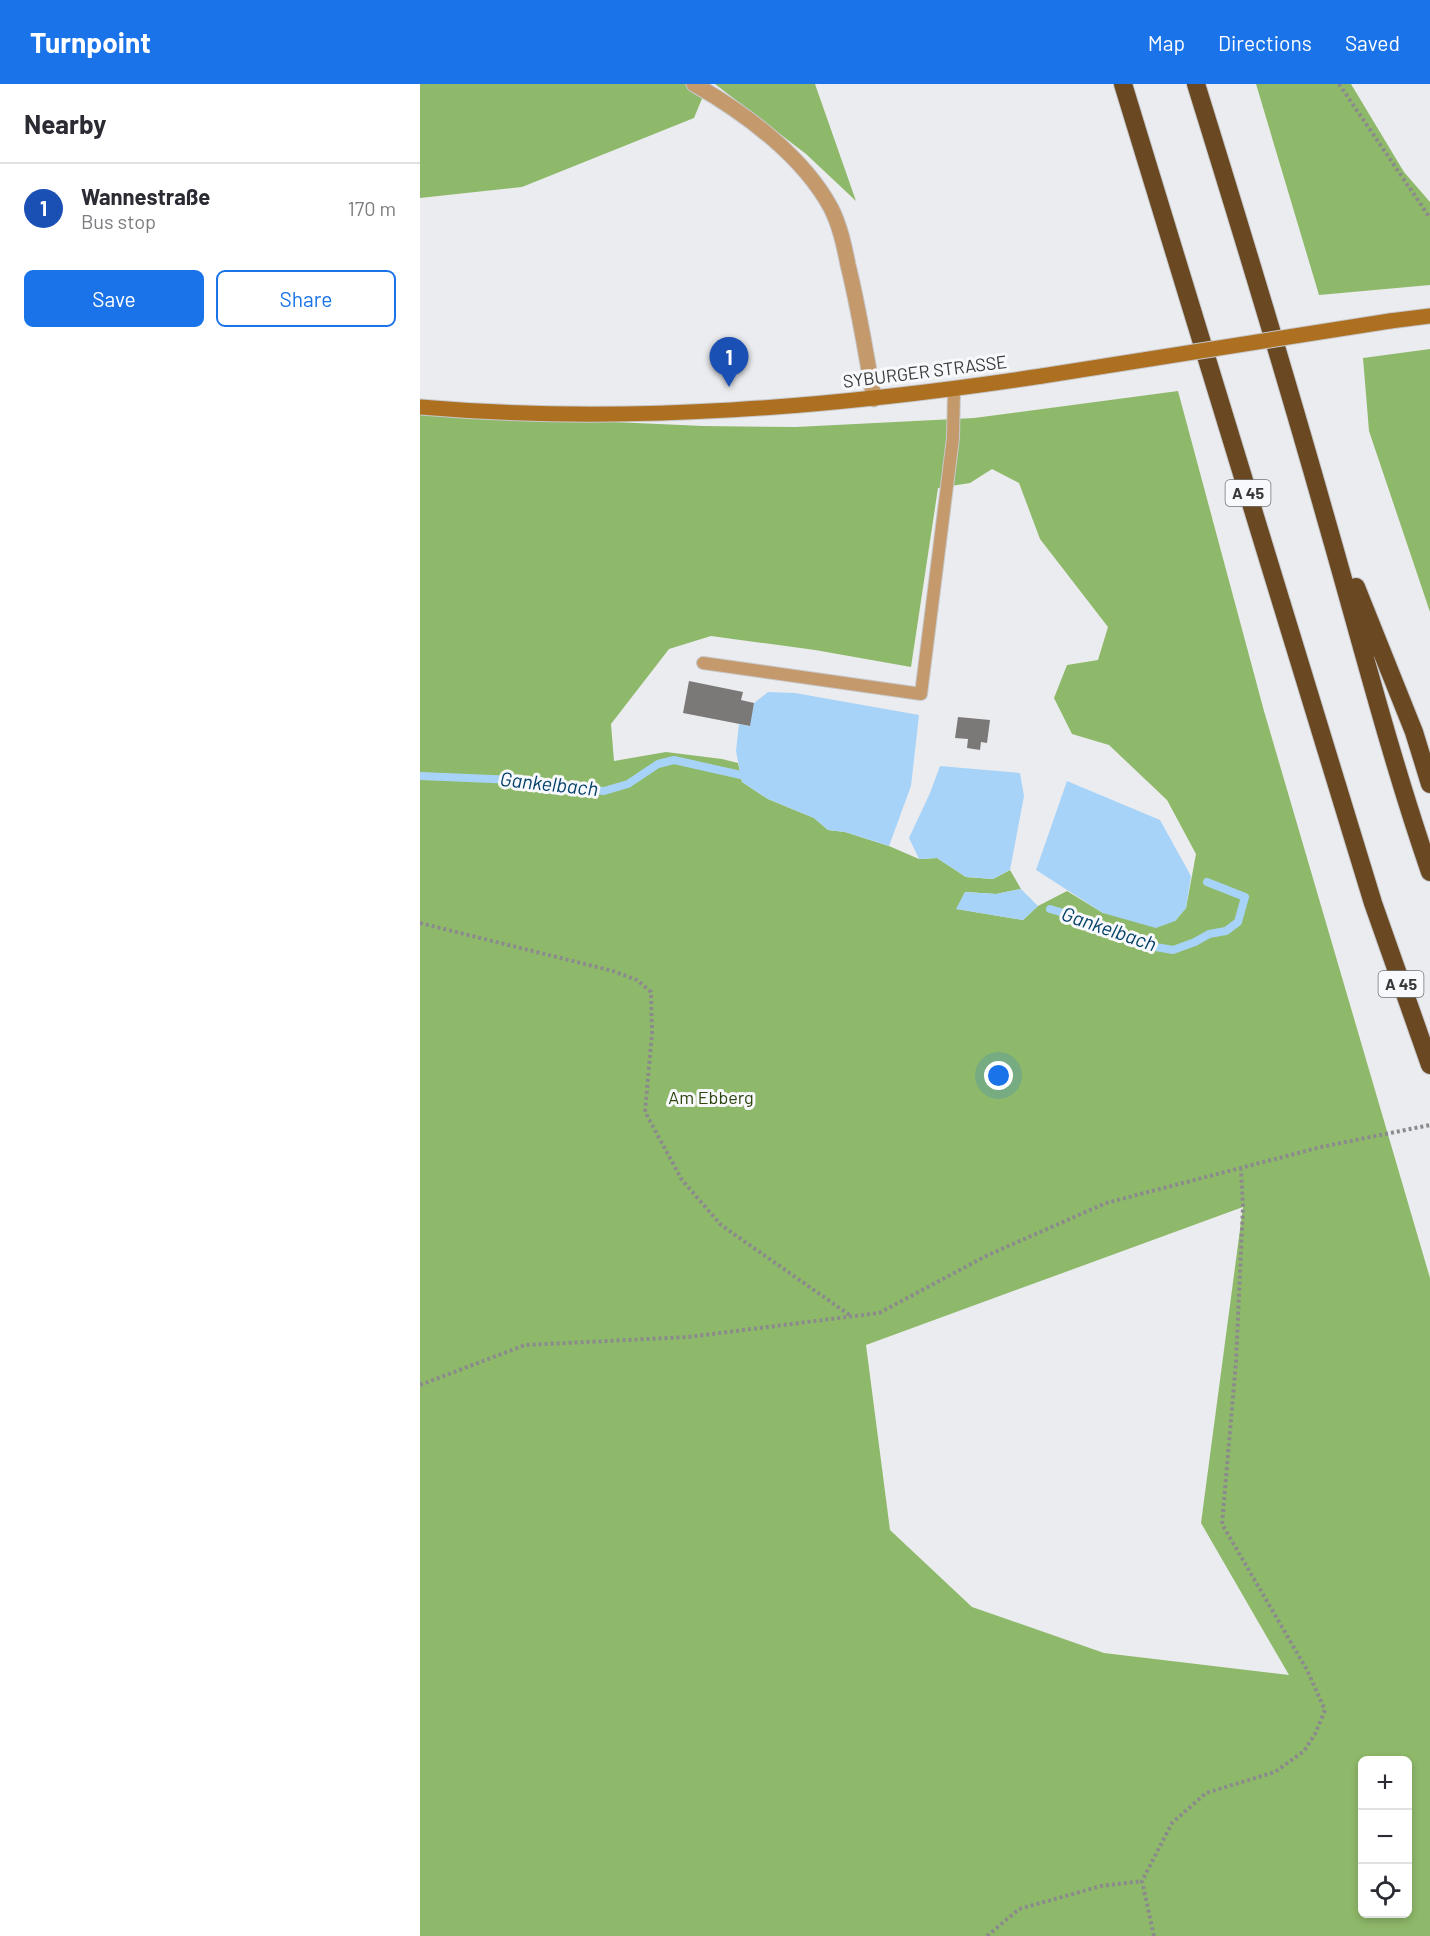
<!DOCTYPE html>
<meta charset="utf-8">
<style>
:root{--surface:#fff;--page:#f7f7f7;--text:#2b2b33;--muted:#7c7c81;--line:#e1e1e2;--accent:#1a73e8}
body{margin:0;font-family:Barlow,sans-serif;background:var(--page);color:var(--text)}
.controls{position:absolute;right:18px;bottom:18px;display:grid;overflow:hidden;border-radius:9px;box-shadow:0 3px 9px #0003}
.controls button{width:54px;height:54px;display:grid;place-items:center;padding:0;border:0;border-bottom:2px solid var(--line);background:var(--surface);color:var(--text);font:30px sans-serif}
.you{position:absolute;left:579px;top:992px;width:21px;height:21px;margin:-15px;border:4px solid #fff;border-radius:50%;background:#1a73e8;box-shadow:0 0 0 9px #1a73e833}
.badge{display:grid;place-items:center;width:39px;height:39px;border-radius:50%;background:var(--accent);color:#fff;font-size:20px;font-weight:700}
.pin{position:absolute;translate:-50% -50px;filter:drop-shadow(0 2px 3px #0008)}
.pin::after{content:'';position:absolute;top:32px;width:21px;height:18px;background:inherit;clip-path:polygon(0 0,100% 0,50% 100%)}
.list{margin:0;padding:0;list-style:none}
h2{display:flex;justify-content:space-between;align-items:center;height:78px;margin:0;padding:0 24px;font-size:26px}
h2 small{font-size:20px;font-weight:400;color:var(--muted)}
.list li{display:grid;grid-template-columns:39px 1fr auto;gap:18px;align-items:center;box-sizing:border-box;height:90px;padding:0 24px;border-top:2px solid var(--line)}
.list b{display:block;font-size:22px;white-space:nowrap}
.list p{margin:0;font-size:20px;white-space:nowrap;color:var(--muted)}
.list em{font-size:20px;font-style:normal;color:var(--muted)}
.actions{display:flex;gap:12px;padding:18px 24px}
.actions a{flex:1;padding:14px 0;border:2px solid var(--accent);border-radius:9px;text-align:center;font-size:21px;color:var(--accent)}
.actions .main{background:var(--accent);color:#fff}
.icon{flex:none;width:33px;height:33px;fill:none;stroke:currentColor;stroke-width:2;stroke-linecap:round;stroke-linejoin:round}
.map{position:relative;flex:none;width:1010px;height:1852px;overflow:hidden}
header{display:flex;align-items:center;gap:36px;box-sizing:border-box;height:84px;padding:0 30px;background:var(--accent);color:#fff}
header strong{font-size:28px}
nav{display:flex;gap:33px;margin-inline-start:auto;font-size:21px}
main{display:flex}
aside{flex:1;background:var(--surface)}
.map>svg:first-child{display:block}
</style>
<header>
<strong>Turnpoint</strong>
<nav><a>Map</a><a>Directions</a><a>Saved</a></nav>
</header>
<main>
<aside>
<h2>Nearby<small></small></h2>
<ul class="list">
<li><span class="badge" style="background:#1a4fb4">1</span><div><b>Wannestraße</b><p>Bus stop</p></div><em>170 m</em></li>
</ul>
<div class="actions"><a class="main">Save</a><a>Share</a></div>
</aside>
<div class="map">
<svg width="1010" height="1852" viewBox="0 0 1010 1852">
<rect width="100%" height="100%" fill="#ebecef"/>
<path fill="#8fb96a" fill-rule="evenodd" d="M 0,0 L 288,0 L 274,34 L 102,103 L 0,114 Z
M 295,0 L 395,0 L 436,117 L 386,70 Z
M 836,0 L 931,0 L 984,88 L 1010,118 L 1010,201 L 899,211 Z
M 1010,265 L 1010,528 L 949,347 L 943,274 Z
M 758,307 L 844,627 L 1010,1194 L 1010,1852 L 0,1852 L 0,327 L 37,331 L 283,342 L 376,343 L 554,334 ZM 572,385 L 599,399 L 620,455 L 688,543 L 678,576 L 647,581 L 634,614 L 652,650 L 689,661 L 747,716 L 776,770 L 766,824 L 755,837 L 683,829 L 647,807 L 618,822 L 603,836 L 537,825 L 545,808 L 576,810 L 601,805 L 590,786 L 573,795 L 546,793 L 517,774 L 499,775 L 469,762 L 425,748 L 408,746 L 394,734 L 348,715 L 322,698 L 318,679 L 302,675 L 246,668 L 194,677 L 191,640 L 249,565 L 291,552 L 395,566 L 491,583 L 518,404 L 550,399 ZM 823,1123 L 781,1439 L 869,1591 L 684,1569 L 552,1523 L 470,1446 L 446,1261 ZM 942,1676 L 988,1676 L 988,1830 L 942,1830 Z"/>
<path fill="#a8d3f8" d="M 348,608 L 375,609 L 499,631 L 491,702 L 469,762 L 425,748 L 408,746 L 394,734 L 348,715 L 322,698 L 316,667 L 319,640 L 329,642 L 334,619 Z
M 520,682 L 600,689 L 604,712 L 590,786 L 573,795 L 546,793 L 517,774 L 499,775 L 489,754 L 510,709 Z
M 647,697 L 740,736 L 771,792 L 766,824 L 755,837 L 736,844 L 683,829 L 616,786 Z
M 601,805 L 618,822 L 603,836 L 536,825 L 545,808 L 576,810 Z"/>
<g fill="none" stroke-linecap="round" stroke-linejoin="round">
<path stroke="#a8d3f8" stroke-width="8" d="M 0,692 L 95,696 L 134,703 L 184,707 L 208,700 L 238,680 L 254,676 L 321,691
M 630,825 L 654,832 L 685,846 L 730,862 L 753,866 L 775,858 L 789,850 L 806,847 L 818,838 L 825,813 L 787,798"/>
</g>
<path fill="#7b7878" d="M 269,597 L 323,608 L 321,616 L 334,619 L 330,642 L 263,629 Z
M 538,633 L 570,636 L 567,659 L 561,658 L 560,666 L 547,664 L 548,655 L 535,654 Z"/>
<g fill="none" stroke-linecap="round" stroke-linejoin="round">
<defs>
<path id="lane" d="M 283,579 L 501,610 L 533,354 L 534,306"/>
<path id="street" d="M 274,0 C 325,29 383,72 411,124 C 420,142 424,161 428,181 C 439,225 446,270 454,315"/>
<path id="secondary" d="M 970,237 L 1010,232
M 0,323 C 208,341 417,323 622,292"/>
<path id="highway" d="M 703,0 L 953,819 L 1010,981
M 776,0 C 821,145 865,290 906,435 C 940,553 970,672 1010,788
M 936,503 L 994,648 L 1010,700"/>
</defs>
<use href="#lane" stroke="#c7c8cb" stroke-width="14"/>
<use href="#street" stroke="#c7c8cb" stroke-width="17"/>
<use href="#secondary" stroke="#c7c8cb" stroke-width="17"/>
<use href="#highway" stroke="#c7c8cb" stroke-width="20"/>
<path stroke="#8b8b8d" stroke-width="4" stroke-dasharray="3 3" stroke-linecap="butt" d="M 919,0 L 1010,134
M 0,839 L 193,887 L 217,896 L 231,908 L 232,949 L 225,1028 L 262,1096 L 301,1141 L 431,1232
M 0,1301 L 105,1261 L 268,1253 L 459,1229 L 568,1171 L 686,1119 L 901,1063 L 1010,1041
M 567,1852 L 599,1825 L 681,1802 L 722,1797
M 734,1852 L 722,1797 L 752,1739 L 786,1709 L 855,1688 L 884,1667 L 895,1650 L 905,1626 L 887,1586 L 802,1440 L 816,1278 L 823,1123 L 821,1086"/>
<use href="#lane" stroke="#c4996c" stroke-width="12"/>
<use href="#street" stroke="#c4996c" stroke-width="15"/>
<use href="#secondary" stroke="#ad6f20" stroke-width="15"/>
<use href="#highway" stroke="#6a4822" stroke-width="18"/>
<defs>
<path id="secondary-bridge" d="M 622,292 L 970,237"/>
</defs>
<use href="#secondary-bridge" stroke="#c7c8cb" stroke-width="17" stroke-linecap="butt"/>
<use href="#secondary-bridge" stroke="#ad6f20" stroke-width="15"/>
</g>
<g text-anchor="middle" stroke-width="6" stroke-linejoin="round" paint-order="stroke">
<g fill="#f8f9fc" stroke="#727374" stroke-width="1.5">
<rect x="805.5" y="396" width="45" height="26" rx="4.5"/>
<rect x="958.5" y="887" width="45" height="26" rx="4.5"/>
</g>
<g font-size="16" font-weight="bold" fill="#39393a">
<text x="828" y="415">A 45</text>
<text x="981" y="906">A 45</text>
</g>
<g font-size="18" fill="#39393a" stroke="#f8f9fc">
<text transform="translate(505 288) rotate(-7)" y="6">SYBURGER STRASSE</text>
</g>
<g font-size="18" fill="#2d470f" stroke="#f8f9fc">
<text x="291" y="1020">Am Ebberg</text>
</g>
<g font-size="20" font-style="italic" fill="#044168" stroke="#f8f9fc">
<text transform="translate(129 700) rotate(6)" y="7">Gankelbach</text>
<text transform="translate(689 845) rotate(19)" y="7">Gankelbach</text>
</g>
</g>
</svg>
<div class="controls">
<button>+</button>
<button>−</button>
<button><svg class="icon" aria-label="locate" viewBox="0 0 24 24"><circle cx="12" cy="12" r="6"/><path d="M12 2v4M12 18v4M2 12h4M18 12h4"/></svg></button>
</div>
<div class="you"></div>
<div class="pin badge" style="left:309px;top:303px;background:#1a4fb4">1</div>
</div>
</main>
